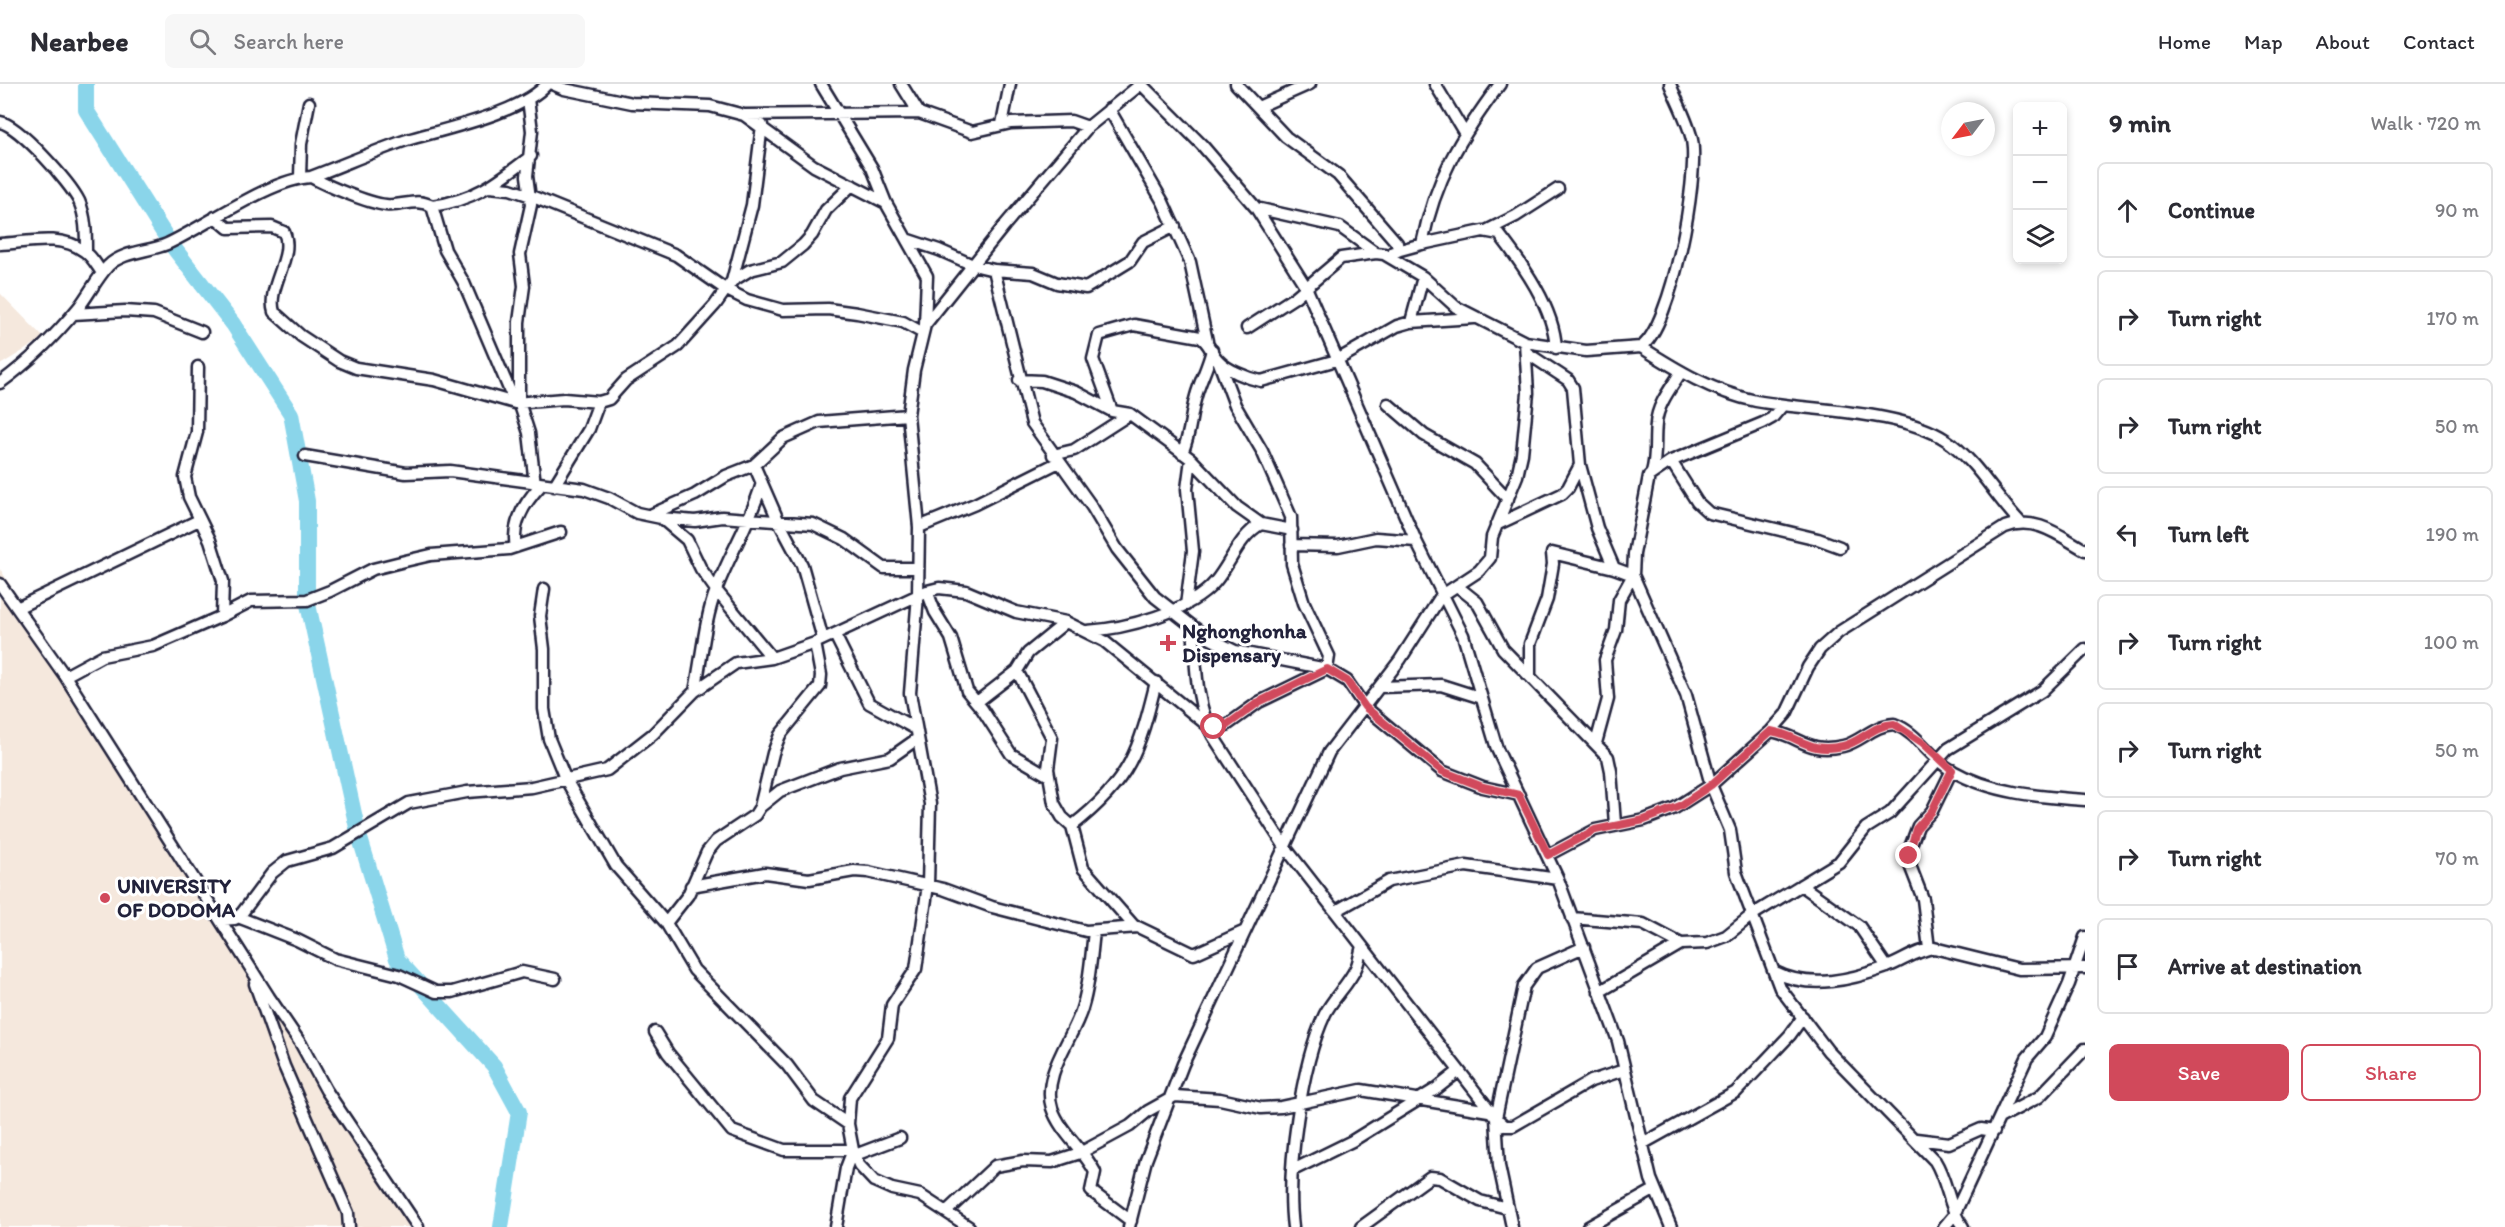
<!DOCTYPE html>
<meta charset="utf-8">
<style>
:root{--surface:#fff;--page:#f7f7f7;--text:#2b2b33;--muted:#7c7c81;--line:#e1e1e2;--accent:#d1495b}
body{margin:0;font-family:Itim,sans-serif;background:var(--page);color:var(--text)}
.controls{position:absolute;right:18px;top:18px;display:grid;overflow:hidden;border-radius:9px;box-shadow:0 3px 9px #0003}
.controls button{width:54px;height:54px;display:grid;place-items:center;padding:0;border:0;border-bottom:2px solid var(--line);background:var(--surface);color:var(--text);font:30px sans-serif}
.compass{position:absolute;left:1941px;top:18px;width:54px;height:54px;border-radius:50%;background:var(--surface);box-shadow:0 3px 9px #0003;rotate:238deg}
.stop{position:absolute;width:18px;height:18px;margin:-14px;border:4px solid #d1495b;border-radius:50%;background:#fff}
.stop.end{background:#d1495b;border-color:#fff;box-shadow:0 2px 6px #0008}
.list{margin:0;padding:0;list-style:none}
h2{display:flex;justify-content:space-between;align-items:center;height:78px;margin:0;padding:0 24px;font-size:26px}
h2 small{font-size:20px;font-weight:400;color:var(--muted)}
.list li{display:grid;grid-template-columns:39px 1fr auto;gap:18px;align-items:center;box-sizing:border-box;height:96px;margin:0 12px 12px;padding:0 12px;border:2px solid var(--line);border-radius:9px}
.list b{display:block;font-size:22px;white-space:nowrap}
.list em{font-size:20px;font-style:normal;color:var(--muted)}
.actions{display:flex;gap:12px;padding:18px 24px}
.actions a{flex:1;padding:14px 0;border:2px solid var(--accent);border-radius:9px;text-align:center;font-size:21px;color:var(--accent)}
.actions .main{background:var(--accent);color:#fff}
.icon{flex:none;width:33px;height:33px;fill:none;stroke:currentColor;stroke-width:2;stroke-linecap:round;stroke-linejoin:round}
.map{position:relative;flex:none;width:2085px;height:1143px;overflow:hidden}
header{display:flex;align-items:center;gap:36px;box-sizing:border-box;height:84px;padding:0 30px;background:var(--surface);border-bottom:2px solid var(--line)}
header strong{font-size:28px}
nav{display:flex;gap:33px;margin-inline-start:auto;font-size:21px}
.search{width:420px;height:54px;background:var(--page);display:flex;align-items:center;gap:15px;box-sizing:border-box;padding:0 21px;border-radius:9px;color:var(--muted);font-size:22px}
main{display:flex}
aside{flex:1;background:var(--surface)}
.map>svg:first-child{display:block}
</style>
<header>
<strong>Nearbee</strong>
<div class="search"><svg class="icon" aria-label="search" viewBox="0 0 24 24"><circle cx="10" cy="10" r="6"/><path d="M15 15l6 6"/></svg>Search here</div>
<nav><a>Home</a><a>Map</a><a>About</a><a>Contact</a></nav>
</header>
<main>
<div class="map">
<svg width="2085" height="1143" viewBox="0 0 2085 1143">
<rect width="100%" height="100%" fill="#fff"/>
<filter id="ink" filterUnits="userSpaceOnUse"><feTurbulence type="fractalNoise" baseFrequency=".0167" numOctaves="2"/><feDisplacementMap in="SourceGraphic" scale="12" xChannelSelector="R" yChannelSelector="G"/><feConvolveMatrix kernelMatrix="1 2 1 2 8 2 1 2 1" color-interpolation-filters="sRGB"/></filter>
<g filter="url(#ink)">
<path fill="#f5e8dd" d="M 0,209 L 44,254 L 0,281 Z
M 0,485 L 421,1143 L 0,1143 Z"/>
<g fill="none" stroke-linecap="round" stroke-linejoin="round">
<path stroke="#8ad5ea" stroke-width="16" d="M 86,0 L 86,26 L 170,159 L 233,240 L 291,330 L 307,417 L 307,516 L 358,748 L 397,875 L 494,982 L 519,1028 L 501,1143"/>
<defs>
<path id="minor" d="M 552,0 L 564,5 L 632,19 L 710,22 L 744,31 L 814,82 L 886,119 L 927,192 L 925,241 L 914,286 L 908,331 L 919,443 L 918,511 L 910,609 L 930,720 L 928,801 L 916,885 L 892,921 L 888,954 L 850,1014 L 848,1040 L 853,1066 L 859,1081 L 874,1097 L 892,1105 L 920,1111 L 969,1143
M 821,0 L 872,84 L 886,119
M 901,0 L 919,29
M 1141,0 L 1202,61 L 1256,124 L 1306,203 L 1416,457 L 1463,551 L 1497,665 L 1558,795 L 1618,957 L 1651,1095 L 1671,1143
M 1236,0 L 1286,53 L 1338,91 L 1397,159 L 1398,167
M 1435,0 L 1465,50
M 528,15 L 532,47 L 527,92 L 531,121 L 520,170 L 524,202 L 519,238 L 519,318 L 529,349 L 535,400
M 1258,23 L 1310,0
M 1109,25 L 1163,118 L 1190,178 L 1207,257
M 744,31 L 919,29 L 972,48 L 1011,39 L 1071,37 L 1088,43
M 0,38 C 19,41 70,99 79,117 C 86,133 86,149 86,167
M 1002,40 L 1010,0
M 300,93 L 301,60 L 309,19
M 311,93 C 327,102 368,119 386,121 C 403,123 415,113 432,122 L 445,166 L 464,199 L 515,319
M 489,103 L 510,105 L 531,112 L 676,171 L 725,205 L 747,216 L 783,226 L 828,225 L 857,229 L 903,238 L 923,249
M 432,122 C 475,116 497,98 531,72
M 1256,124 L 1340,143 L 1376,169
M 215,133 L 228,144 L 272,143 L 284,148 C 295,173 266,203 274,228 L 301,252 L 339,277 L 356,284 L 434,296 L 515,319 L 564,315 L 599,318
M 1486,147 L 1516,132 L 1558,105
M 909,156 L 939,166 L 973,181 L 994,186 L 1033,189 L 1057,199 L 1086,204 L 1130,177 L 1143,158 L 1175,142
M 0,160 C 26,159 60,149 84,167 C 92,172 97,182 102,189
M 1422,160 L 1483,147 L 1499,150 C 1523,181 1554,224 1556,264
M 1393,168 L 1422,160 C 1435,95 1461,52 1500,0
M 994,186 L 1032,339 L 1092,423 L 1117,465 L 1155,513 L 1205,552 L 1235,567 L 1327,585 L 1347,597 L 1365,623 L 1442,687 L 1483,703 L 1519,711
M 732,197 L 752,121 L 762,41
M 73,230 L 125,227 L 154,229 L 202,248
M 1411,238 L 1423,193
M 925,241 L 1004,142 L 1088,43 L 1141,0
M 1247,244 L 1295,213 L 1341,174 L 1376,169 L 1384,170 L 1423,193 L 1456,223 L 1525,258 L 1586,267 L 1641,263 C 1672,242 1699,93 1692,56 C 1688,37 1677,18 1670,0
M 1641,263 C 1677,286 1713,308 1756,317 C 1810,327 1900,326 1946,356 C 1975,375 1995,412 2019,437
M 1019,296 L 1042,297 L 1076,308 L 1112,327 L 1130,330 L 1191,375 L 1237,423 L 1261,440 L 1292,446
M 0,299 C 29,278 56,251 79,223 C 89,210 97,194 108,182 C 123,167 149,168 167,160 C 206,142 270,95 311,93 C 343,81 374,67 407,56 C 444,45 522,29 547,0
M 1388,320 L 1424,351 L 1475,380 L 1508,415
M 1112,327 L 1093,275 L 1099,251 L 1134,241 L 1200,253 C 1210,259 1210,268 1218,276 C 1227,286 1247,294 1261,297 L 1337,276 L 1397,242 L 1411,238 L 1474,234
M 1182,369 C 1191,350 1190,332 1196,312 C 1200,297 1208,283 1212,266
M 1053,371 L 1074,366 L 1130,330
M 305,372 L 406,389 L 450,387 L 584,405 L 609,414 L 637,429 L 661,434 L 695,437 L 722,433 L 813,440 L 844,455 L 884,484 L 918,484
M 1671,377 L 1697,418 L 1709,429 L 1818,455 L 1840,463
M 754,381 L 778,436 L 802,481 L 823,555
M 1580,381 L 1597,444 L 1614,484
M 1652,388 C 1657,371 1654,357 1656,340 C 1657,321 1671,304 1681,288
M 554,402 L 589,345 L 599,318 L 609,315 L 626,296 L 678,262 L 715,221 L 732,197 L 750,186 L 782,178 L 803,161 L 812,151 L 826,126 L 852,101
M 650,431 L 695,411 L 726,392 L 754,381 L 783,354 L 819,338 L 908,331
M 661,434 L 687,456 L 701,485 L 716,506 L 772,574
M 1496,441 L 1562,410 L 1568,404 L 1580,381 L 1573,304 L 1568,296 L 1527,269
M 919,443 L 975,420 L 1059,378
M 1291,461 L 1338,462 L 1376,454 L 1416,457
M 516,463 C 511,440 526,417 541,401
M 0,500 L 65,592 L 269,913 L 301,960 L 326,1006 L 418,1143
M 1457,502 L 1477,518 L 1503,565 L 1608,673 L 1611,687 L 1615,740
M 544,505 L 540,532 L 544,565 L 544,625 L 549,655 L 565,694 L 616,782 L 666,839 L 694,886 L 787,981 L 814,1017 L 848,1040
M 927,507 L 935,528 L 951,554 L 967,607 L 982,625 L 1011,670 L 1049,692
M 1186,521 L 1193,467 L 1187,405 L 1191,375
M 17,524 L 199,436
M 222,532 L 251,517 L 307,516 L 330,507 L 373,485 L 405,477 L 431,471 L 509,465 L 561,448
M 1193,543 C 1196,578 1195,620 1213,652 L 1285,763 L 1496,1034 L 1505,1042 L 1513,1042 L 1591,997 L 1624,986
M 1087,547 C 1124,545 1190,528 1215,498 C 1231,479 1239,452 1261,440
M 835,551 L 869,619 L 916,645
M 1017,587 L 1052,654 L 1048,685 L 1054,719 L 1062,733 L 1072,742 L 1083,784 L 1134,842
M 1530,591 L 1530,560 L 1547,515 L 1553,480 L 1552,469 L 1614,484 L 1633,491 L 1686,611 L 1711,701 L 1730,746 L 1736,788 L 1780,904 L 1828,967 L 1935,1077 C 1948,1098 1948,1123 1963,1143
M 65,592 L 102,572 L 153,562 L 222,532 L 223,497 L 210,456 L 189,413 L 185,393 L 197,348 L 198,283
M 1380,603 L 1441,601 L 1482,614
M 695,607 C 702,574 704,538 716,506 C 730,469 751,437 762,399
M 977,618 L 1017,587 L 1028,569 L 1066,538
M 1771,647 C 1801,652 1807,670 1843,662 C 1861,658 1873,641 1894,640 C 1918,649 1930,674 1951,686 C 1991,709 2040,713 2085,716
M 1596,659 L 1608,615 L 1605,576 L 1616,546 L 1619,516 L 1633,491 L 1634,470 L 1649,392 L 1671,377 L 1763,339 L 1772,334 L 1783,321
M 760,723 L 773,669 L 780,651 L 820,602 L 821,591 L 815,559
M 1072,742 C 1130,697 1139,667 1156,598
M 1548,771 L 1595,746 L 1644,736 L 1675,724 L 1711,701 L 1771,647 L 1786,630 L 1808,583 L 1820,565 L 1839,548 L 2005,443 C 2035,431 2060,452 2085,466
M 1801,801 L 1859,842 L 1887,883
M 691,802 L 765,789 L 809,795 L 854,787 L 868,788 L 943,805 L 992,823 L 1086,847 L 1138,843 L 1194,870 L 1245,847
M 1336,827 L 1389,797 L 1466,782 L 1558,795
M 238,833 L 297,856 L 335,875 L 399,891 L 436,908 L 452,908 L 522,888 L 555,895
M 1572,834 L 1643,840 L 1681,860 L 1707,859 L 1726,852 L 1752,831 L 1839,778 L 1866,744 L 1890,729 L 1948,665 L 2042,607 L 2085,565
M 220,836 L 235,835 L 242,829 L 272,789 L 287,777 L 333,764 L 409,719 L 467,708 L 532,703 L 607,686 L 653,650 L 695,607 L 736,579 L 772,574 L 815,559 L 927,507 L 939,504 L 966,507 L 1016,528 L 1066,538 L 1104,557 L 1207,641 L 1227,641 L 1259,618 L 1327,585 L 1329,572 L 1304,519 L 1292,480 L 1291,433 L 1262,367 L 1235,321 L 1218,276
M 666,839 L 688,811 L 707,768 L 716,757 L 755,731 L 760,723 L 780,707 L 840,684 L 890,674 L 917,655
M 1094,848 C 1091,873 1090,897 1083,921 C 1075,953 1041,989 1052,1024 C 1060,1048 1084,1066 1095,1088 L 1091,1107 L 1131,1137
M 1929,865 L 1923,815 L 1911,784 L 1909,766 L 1918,742 L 1932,727 L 1952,686
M 1775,888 C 1810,906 1851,896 1887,883 C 1903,877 1917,866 1934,864 L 2019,885 L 2085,884
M 255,900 L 284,982 L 348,1129 L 349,1143
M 1599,908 L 1681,860
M 655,948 L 668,969 L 732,1047 L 784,1066 L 853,1066 L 846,1084 L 836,1143
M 2001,1033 L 2039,1013 L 2085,965
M 1916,1055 L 1949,1059 L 1981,1045 L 1994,1047
M 1644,1059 L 1736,1008 L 1790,951 L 1803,933
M 855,1071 L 900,1054
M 1293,1086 L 1352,1057 L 1436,1005 L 1459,987
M 947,1127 L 995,1082 L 1023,1077 L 1052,1078 L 1080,1069 L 1130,1042 L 1148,1027 L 1175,1012 L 1220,1015 L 1261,1024 L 1281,1023 L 1361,1006 L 1489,1027
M 1129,1143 L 1146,1076 L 1183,980 L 1329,668 L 1400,576 L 1441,512 L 1479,487 L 1490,474 L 1492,453 L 1517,392 L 1522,370 L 1528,309 L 1525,258
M 1293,1143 C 1286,1087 1301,981 1325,930 C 1333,914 1348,901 1356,884 C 1359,878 1360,869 1362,862
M 1361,1143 L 1430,1093 L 1440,1094 L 1480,1117 L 1507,1124
M 1512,1143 L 1499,1082 L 1496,1034 L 1524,902 L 1537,884 L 1584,863
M 1588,1143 L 1654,1106
M 1944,1143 L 1954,1131 L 2027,974 L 2045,953 L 2069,900 L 2085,853"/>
</defs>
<use href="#minor" stroke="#22223b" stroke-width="15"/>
<use href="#minor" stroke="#fff" stroke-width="10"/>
</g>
</g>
<g fill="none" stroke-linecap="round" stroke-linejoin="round" filter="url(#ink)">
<path stroke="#d1495b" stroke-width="8" d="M 1214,643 L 1227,641 L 1259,618 L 1327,585 L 1347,597 L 1365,623 L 1442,687 L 1483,703 L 1519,711 L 1548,771 L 1595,746 L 1644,736 L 1680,722 L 1711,701 L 1771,647 C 1801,652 1807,670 1843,662 C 1861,658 1873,641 1894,640 L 1923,659 L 1952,686 L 1932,727 L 1916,745 L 1909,772"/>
</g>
<g fill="#d1495b" stroke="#fff" stroke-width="2">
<path d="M1165 550h6v6h6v6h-6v6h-6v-6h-6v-6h6z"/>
<circle cx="105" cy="814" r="6"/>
</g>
<g text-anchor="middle" stroke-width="6" stroke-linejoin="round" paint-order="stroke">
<g font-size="21" font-weight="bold" fill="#22223b" stroke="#fff" text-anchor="start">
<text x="1182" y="554">Nghonghonha<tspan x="1182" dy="24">Dispensary</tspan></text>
<text x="117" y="809">UNIVERSITY<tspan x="117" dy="24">OF DODOMA</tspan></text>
</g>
</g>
</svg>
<div class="controls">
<button>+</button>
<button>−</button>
<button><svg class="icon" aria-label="layers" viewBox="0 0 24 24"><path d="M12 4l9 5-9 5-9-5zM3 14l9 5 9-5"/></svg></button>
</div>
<svg class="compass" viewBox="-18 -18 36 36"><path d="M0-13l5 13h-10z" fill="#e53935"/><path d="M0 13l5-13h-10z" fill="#7c7c81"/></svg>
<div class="stop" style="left:1214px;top:643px"></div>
<div class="stop end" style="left:1909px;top:772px"></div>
</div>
<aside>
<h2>9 min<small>Walk · 720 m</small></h2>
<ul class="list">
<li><svg class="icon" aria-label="ahead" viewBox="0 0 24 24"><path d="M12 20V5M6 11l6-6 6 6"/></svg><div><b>Continue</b></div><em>90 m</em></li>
<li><svg class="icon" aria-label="right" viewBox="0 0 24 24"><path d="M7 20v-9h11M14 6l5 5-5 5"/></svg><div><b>Turn right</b></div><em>170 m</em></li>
<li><svg class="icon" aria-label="right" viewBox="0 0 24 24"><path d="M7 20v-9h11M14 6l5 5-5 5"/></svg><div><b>Turn right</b></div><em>50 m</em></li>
<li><svg class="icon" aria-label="left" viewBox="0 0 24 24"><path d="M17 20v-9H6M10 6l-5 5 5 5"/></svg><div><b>Turn left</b></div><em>190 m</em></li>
<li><svg class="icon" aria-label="right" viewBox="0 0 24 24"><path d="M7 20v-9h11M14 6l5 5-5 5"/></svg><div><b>Turn right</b></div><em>100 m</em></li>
<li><svg class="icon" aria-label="right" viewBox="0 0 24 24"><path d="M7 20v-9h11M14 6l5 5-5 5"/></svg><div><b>Turn right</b></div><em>50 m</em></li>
<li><svg class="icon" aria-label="right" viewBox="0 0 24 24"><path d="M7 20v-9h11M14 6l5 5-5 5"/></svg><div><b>Turn right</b></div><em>70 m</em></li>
<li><svg class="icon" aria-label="arrive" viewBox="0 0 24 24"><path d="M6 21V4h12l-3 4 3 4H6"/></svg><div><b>Arrive at destination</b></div></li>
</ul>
<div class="actions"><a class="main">Save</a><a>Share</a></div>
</aside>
</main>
